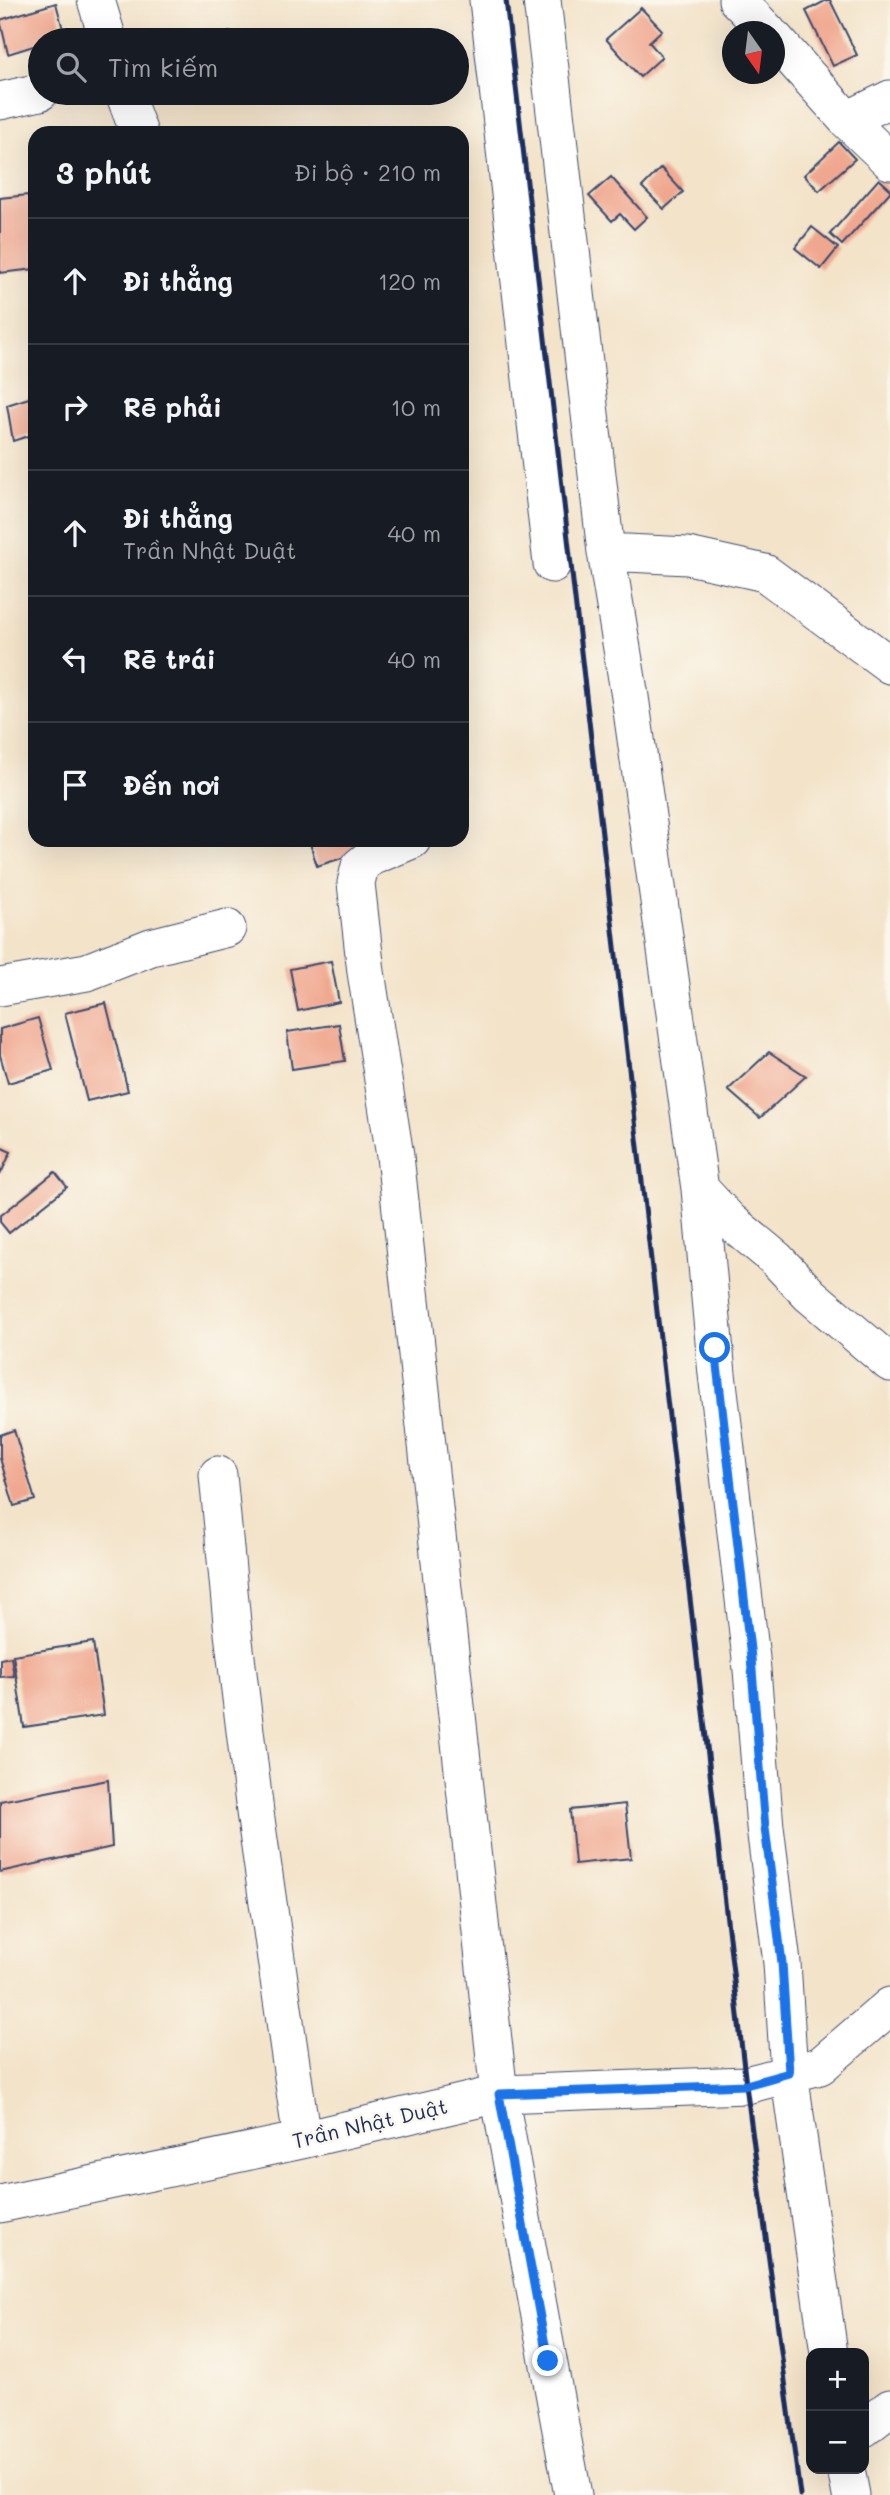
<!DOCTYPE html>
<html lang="vi">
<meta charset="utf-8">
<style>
:root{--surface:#171b24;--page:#242831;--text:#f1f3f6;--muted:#9ea1a6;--line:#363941}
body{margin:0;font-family:Mali,sans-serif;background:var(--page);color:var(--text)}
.controls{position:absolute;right:21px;bottom:21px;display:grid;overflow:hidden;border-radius:14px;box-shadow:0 7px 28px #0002}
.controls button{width:63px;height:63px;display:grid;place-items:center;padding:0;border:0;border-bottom:2px solid var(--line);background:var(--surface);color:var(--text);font:35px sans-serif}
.compass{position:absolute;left:722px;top:21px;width:63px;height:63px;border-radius:50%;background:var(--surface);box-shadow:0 7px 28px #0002;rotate:166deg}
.stop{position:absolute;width:21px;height:21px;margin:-16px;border:5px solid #1a73e8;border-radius:50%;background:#fff}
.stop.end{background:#1a73e8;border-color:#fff;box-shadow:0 2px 7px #0008}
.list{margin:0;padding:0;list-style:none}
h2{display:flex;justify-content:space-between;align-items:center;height:91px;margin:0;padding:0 28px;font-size:30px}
h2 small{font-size:23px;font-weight:400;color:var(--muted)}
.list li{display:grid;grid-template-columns:46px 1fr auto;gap:21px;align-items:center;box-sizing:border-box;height:126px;padding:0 28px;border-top:2px solid var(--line)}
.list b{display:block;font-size:26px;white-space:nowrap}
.list p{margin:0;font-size:23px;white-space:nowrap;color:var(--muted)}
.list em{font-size:23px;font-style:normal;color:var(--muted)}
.icon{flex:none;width:38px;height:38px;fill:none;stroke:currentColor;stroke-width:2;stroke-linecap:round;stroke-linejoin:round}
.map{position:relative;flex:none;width:890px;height:2495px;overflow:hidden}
.search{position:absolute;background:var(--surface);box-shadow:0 7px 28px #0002;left:28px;top:28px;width:441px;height:77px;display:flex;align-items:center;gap:18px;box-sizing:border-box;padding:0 24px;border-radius:38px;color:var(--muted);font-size:26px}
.panel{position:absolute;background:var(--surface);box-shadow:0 7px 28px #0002;left:28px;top:126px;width:441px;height:721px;border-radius:21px}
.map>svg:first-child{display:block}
</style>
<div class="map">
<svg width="890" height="2495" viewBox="0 0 890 2495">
<rect width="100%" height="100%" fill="#fbf7ec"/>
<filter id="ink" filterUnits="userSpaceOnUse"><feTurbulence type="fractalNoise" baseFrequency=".0143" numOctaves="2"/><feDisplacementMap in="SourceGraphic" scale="14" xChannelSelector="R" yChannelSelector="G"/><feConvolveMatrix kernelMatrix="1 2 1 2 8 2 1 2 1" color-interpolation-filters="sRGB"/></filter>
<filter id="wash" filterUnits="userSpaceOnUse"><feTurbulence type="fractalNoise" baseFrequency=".00686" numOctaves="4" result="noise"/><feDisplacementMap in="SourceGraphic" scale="28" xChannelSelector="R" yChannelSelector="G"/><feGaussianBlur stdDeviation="1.57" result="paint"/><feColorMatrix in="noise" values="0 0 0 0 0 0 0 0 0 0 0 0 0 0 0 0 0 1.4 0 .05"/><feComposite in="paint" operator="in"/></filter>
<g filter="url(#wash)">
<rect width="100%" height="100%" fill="#f3e3c9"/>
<g id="blocks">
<path fill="#f0a78f" d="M 827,0 L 830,0 L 857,55 L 833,66 L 806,11 Z
M 56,3 L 65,37 L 54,40 L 40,40 L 40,44 L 8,54 L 0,20 Z
M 641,8 L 662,30 L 649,42 L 662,57 L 640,77 L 606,39 Z
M 230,32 L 233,40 L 207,40 Z
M 839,142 L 855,159 L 819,191 L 804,175 Z
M 661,168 L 683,192 L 664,209 L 642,187 Z
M 611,177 L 647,217 L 634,229 L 620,214 L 612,221 L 589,196 Z
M 879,179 L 890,189 L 890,192 L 842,245 L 830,234 Z
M 28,195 L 35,222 L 35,269 L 0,273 L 0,198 Z
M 812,227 L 838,248 L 821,269 L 795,248 Z
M 35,396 L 35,434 L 13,441 L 7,405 Z
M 309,840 L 396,840 L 396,841 L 317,866 Z
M 331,961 L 339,1002 L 298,1011 L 290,969 Z
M 106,1003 L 128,1091 L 87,1101 L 65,1013 Z
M 38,1018 L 53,1070 L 8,1083 L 0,1055 L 0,1029 Z
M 339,1024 L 345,1061 L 292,1069 L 287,1032 Z
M 769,1052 L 806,1076 L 760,1118 L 728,1090 Z
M 0,1147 L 11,1152 L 0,1175 Z
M 55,1172 L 67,1187 L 9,1233 L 0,1222 L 0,1216 Z
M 14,1430 L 35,1500 L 14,1506 L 0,1458 L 0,1435 Z
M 93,1642 L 104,1715 L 24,1727 L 13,1655 Z
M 11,1657 L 14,1676 L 0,1677 L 0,1659 Z
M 108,1780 L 112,1847 L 0,1872 L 0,1801 Z
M 625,1804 L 631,1858 L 575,1864 L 570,1810 Z"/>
</g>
</g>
<g filter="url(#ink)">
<use href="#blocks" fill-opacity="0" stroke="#3b4a6e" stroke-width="2"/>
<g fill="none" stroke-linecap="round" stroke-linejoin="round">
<defs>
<path id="minor" d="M 96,0 L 108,40
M 488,0 L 552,564
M 542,0 L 606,552 L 630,697 L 700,1189 L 717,1374 L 751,1658 L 765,1827 L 782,1963 L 789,2073 L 829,2353
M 737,0 L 768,32
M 774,38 L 847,120 L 890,161
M 124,93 L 139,133
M 0,101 L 40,92
M 847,120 L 890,99
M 606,552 L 688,556 L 765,573 L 890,665
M 412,840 L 371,857 L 360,866 L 356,883 L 366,972 L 395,1156 L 499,2094 L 573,2495
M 0,987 L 87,972 L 151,947 L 227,928
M 700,1189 L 729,1220 L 776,1259 L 810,1295 L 890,1363
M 218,1475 L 233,1633 L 255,1812 L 302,2140
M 0,2204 L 302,2140 L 499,2094 L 746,2085 L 820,2066 L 890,2006
M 864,2428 L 890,2408
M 846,2469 L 851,2495"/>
</defs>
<use href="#minor" stroke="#3b4a6e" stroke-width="39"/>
<use href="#minor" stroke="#fff" stroke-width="37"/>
<path stroke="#1b2f5e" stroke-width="5" d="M 506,0 L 746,2085 L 800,2495"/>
</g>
</g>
<g fill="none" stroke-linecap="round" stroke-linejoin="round" filter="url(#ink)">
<path stroke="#1a73e8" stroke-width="9" d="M 548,2361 L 499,2094 L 746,2085 L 789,2073 L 782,1963 L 765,1828 L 751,1658 L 715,1348"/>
</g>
<g text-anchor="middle" stroke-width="5" stroke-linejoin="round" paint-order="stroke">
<g font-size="21" fill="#1b2f5e" stroke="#fbf7ec">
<text transform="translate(370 2124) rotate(-13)" y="7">Trần Nhật Duật</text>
</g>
</g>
</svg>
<div class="controls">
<button>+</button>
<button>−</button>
</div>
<svg class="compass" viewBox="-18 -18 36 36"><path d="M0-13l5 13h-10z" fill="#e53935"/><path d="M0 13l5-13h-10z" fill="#9ea1a6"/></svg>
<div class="stop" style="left:715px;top:1348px"></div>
<div class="stop end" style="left:548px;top:2361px"></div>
<div class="search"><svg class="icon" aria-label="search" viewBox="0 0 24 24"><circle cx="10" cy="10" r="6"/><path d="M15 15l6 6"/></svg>Tìm kiếm</div>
<section class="panel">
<h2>3 phút<small>Đi bộ · 210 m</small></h2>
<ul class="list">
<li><svg class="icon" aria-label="ahead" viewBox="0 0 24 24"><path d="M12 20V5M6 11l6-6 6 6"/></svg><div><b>Đi thẳng</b></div><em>120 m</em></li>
<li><svg class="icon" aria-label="right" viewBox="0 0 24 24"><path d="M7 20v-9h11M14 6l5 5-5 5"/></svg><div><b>Rẽ phải</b></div><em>10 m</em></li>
<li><svg class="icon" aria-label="ahead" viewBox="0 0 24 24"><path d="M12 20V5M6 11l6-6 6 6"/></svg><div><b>Đi thẳng</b><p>Trần Nhật Duật</p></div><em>40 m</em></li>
<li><svg class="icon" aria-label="left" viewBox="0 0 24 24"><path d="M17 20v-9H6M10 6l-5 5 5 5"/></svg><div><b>Rẽ trái</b></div><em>40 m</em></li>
<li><svg class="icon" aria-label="arrive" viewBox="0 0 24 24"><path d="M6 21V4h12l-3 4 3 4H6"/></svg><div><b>Đến nơi</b></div></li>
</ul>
</section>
</div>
